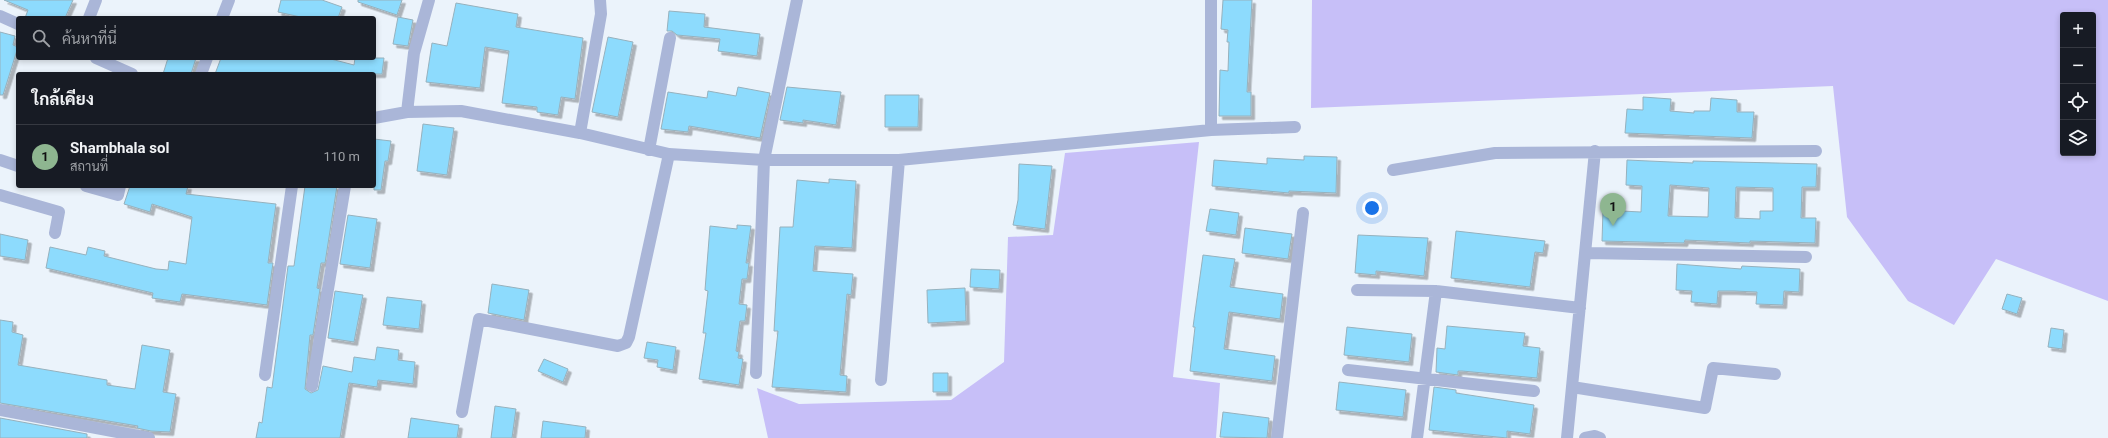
<!DOCTYPE html>
<html lang="th">
<meta charset="utf-8">
<style>
:root{--surface:#171b24;--page:#242831;--text:#f1f3f6;--muted:#9ea1a6;--line:#363941;--accent:#8eb690}
body{margin:0;font-family:Roboto,Sarabun,sans-serif;background:var(--page);color:var(--text)}
.controls{position:absolute;right:12px;top:12px;display:grid;overflow:hidden;border-radius:4px;box-shadow:0 2px 6px #0003}
.controls button{width:36px;height:36px;display:grid;place-items:center;padding:0;border:0;border-bottom:1px solid var(--line);background:var(--surface);color:var(--text);font:20px sans-serif}
.you{position:absolute;left:1372px;top:208px;width:14px;height:14px;margin:-10px;border:3px solid #fff;border-radius:50%;background:#1a73e8;box-shadow:0 0 0 6px #1a73e833}
.badge{display:grid;place-items:center;width:26px;height:26px;border-radius:50%;background:var(--accent);color:#111;font-size:13px;font-weight:700}
.pin{position:absolute;translate:-50% -33px;filter:drop-shadow(0 1px 2px #0008)}
.pin::after{content:'';position:absolute;top:21px;width:14px;height:12px;background:inherit;clip-path:polygon(0 0,100% 0,50% 100%)}
.list{margin:0;padding:0;list-style:none}
h2{display:flex;justify-content:space-between;align-items:center;height:52px;margin:0;padding:0 16px;font-size:17px}
h2 small{font-size:13px;font-weight:400;color:var(--muted)}
.list li{display:grid;grid-template-columns:26px 1fr auto;gap:12px;align-items:center;box-sizing:border-box;height:64px;padding:0 16px;border-top:1px solid var(--line)}
.list b{display:block;font-size:15px;white-space:nowrap}
.list p{margin:0;font-size:13px;white-space:nowrap;color:var(--muted)}
.list em{font-size:13px;font-style:normal;color:var(--muted)}
.icon{flex:none;width:22px;height:22px;fill:none;stroke:currentColor;stroke-width:2;stroke-linecap:round;stroke-linejoin:round}
.map{position:relative;flex:none;width:2108px;height:438px;overflow:hidden}
.search{position:absolute;background:var(--surface);box-shadow:0 2px 6px #0003;left:16px;top:16px;width:360px;height:44px;display:flex;align-items:center;gap:10px;box-sizing:border-box;padding:0 14px;border-radius:4px;color:var(--muted);font-size:15px}
.panel{position:absolute;background:var(--surface);box-shadow:0 2px 6px #0003;left:16px;top:72px;width:360px;height:116px;border-radius:4px}
.map>svg:first-child{display:block}
</style>
<div class="map">
<svg width="2108" height="438" viewBox="0 0 2108 438">
<defs>
<filter id="shadow"><feDropShadow dx="3.5" dy="3.5" stdDeviation="0" flood-color="#0004"/></filter>
</defs>
<rect width="100%" height="100%" fill="#ebf3fb"/>
<path fill="#c7bff8" fill-rule="evenodd" d="M 1312,0 L 2108,0 L 2108,301 L 1996,259 L 1954,325 L 1908,301 L 1847,217 L 1833,86 L 1311,108 ZM 2063,15 L 2093,15 L 2093,153 L 2063,153 Z
M 1199,142 L 1173,377 L 1220,383 L 1216,438 L 768,438 L 757,388 L 799,404 L 951,400 L 1004,362 L 1008,237 L 1053,235 L 1065,153 Z"/>
<path fill="#8ddbfd" stroke="#96b1bd" fill-rule="evenodd" filter="url(#shadow)" d="M 4,0 L 73,0 L 65,18 L 25,18 L 28,10 Z
M 281,0 L 322,0 L 342,7 L 338,18 L 305,18 L 278,12 Z
M 358,0 L 402,0 L 397,15 L 358,2 Z
M 1223,0 L 1252,0 L 1247,92 L 1251,92 L 1251,116 L 1219,116 L 1220,70 L 1228,71 L 1229,42 L 1227,42 L 1228,30 L 1221,29 Z
M 456,3 L 518,14 L 516,27 L 583,38 L 575,99 L 561,97 L 558,115 L 537,112 L 537,107 L 502,103 L 509,51 L 485,47 L 480,88 L 426,82 L 432,43 L 447,46 Z
M 669,11 L 705,14 L 704,27 L 760,34 L 757,56 L 718,51 L 720,39 L 677,35 L 672,31 L 667,31 Z
M 398,17 L 413,20 L 408,46 L 393,44 Z
M 0,32 L 15,36 L 13,45 L 18,47 L 3,95 L 0,95 Z
M 608,37 L 633,42 L 618,117 L 592,112 Z
M 168,58 L 196,58 L 191,74 L 163,74 Z
M 221,58 L 327,58 L 354,65 L 355,58 L 384,58 L 382,74 L 215,74 Z
M 738,87 L 770,93 L 760,138 L 689,126 L 688,132 L 661,129 L 668,92 L 707,98 L 708,91 L 736,96 Z
M 787,87 L 841,92 L 836,125 L 803,120 L 803,123 L 780,120 Z
M 885,95 L 919,95 L 918,127 L 885,127 Z
M 1643,97 L 1671,99 L 1670,111 L 1694,113 L 1694,111 L 1710,111 L 1711,98 L 1737,100 L 1737,112 L 1754,112 L 1752,138 L 1625,133 L 1627,109 L 1643,110 Z
M 423,124 L 454,128 L 447,175 L 417,171 Z
M 374,139 L 391,141 L 388,161 L 385,161 L 381,190 L 374,190 Z
M 1304,156 L 1337,157 L 1336,193 L 1289,191 L 1289,193 L 1212,186 L 1214,160 L 1267,164 L 1267,158 L 1304,160 Z
M 1627,160 L 1693,163 L 1693,161 L 1817,164 L 1816,187 L 1802,187 L 1801,218 L 1816,218 L 1815,243 L 1750,241 L 1750,243 L 1685,240 L 1684,243 L 1602,241 L 1603,210 L 1641,212 L 1642,186 L 1626,185 ZM 1670,185 L 1709,188 L 1708,217 L 1668,216 ZM 1736,187 L 1773,188 L 1773,211 L 1760,211 L 1760,219 L 1735,218 Z
M 1019,164 L 1052,166 L 1045,229 L 1013,225 L 1018,200 Z
M 829,179 L 856,181 L 852,248 L 815,246 L 813,271 L 853,274 L 851,295 L 847,294 L 840,375 L 847,376 L 846,392 L 772,387 L 778,331 L 774,331 L 780,227 L 793,227 L 797,180 L 829,183 Z
M 130,186 L 188,186 L 186,194 L 276,204 L 268,263 L 273,263 L 267,305 L 182,294 L 180,302 L 152,298 L 153,293 L 46,268 L 50,247 L 86,255 L 88,247 L 105,251 L 104,256 L 156,269 L 168,270 L 169,261 L 186,264 L 192,217 L 152,204 L 150,212 L 124,204 Z
M 305,186 L 337,186 L 325,263 L 321,263 L 317,288 L 320,289 L 313,335 L 310,335 L 305,389 L 311,393 L 318,390 L 323,366 L 352,372 L 354,357 L 375,360 L 377,347 L 399,350 L 398,360 L 415,362 L 413,384 L 378,380 L 377,387 L 349,383 L 340,438 L 256,438 L 259,422 L 262,423 L 267,387 L 272,388 L 288,266 L 294,266 Z
M 1210,209 L 1239,213 L 1236,235 L 1206,231 Z
M 348,215 L 377,219 L 370,268 L 340,264 Z
M 737,225 L 751,226 L 746,263 L 749,263 L 747,279 L 742,279 L 739,304 L 747,305 L 745,321 L 740,321 L 736,351 L 739,352 L 738,358 L 743,359 L 739,385 L 699,379 L 706,333 L 703,333 L 708,291 L 705,290 L 710,226 L 737,229 Z
M 1245,228 L 1292,234 L 1288,259 L 1242,253 Z
M 1456,231 L 1545,241 L 1543,253 L 1535,252 L 1530,287 L 1451,278 Z
M 0,234 L 28,240 L 25,260 L 0,256 Z
M 1358,235 L 1428,238 L 1424,276 L 1376,271 L 1376,275 L 1355,273 Z
M 1203,255 L 1235,259 L 1230,287 L 1283,294 L 1280,319 L 1229,312 L 1224,349 L 1275,356 L 1272,381 L 1190,371 L 1195,327 L 1193,327 Z
M 1677,264 L 1741,269 L 1742,266 L 1800,269 L 1799,292 L 1784,291 L 1783,305 L 1756,304 L 1757,292 L 1734,291 L 1718,291 L 1717,304 L 1691,302 L 1692,291 L 1676,290 Z
M 971,269 L 1000,270 L 999,289 L 970,287 Z
M 492,284 L 529,290 L 524,320 L 488,313 Z
M 965,288 L 966,321 L 928,323 L 927,290 Z
M 335,291 L 363,295 L 354,342 L 328,338 Z
M 2007,294 L 2022,298 L 2017,314 L 2002,309 Z
M 387,297 L 422,301 L 419,329 L 383,325 Z
M 0,320 L 13,322 L 12,332 L 23,335 L 18,365 L 107,380 L 107,385 L 135,389 L 142,345 L 170,350 L 163,392 L 176,394 L 170,432 L 151,431 L 137,428 L 138,426 L 0,403 Z
M 1447,326 L 1525,333 L 1523,346 L 1540,348 L 1537,378 L 1462,371 L 1458,371 L 1458,375 L 1436,372 L 1437,348 L 1445,349 Z
M 1347,327 L 1412,334 L 1409,362 L 1344,355 Z
M 2051,328 L 2064,330 L 2062,349 L 2048,347 Z
M 647,342 L 676,347 L 673,370 L 657,367 L 658,360 L 644,358 Z
M 544,359 L 568,369 L 563,382 L 538,371 Z
M 933,373 L 948,373 L 948,392 L 933,392 Z
M 1339,382 L 1406,390 L 1403,417 L 1336,410 Z
M 1434,387 L 1456,390 L 1456,393 L 1534,405 L 1530,434 L 1507,431 L 1507,438 L 1429,430 Z
M 495,406 L 516,409 L 512,438 L 491,438 Z
M 1223,412 L 1269,418 L 1267,438 L 1220,437 Z
M 0,418 L 87,434 L 87,438 L 0,438 Z
M 411,418 L 459,425 L 457,438 L 408,438 Z
M 543,421 L 586,427 L 585,438 L 541,438 Z"/>
<g fill="none" stroke-linecap="round" stroke-linejoin="round">
<path stroke="#aab6d8" stroke-width="12" d="M 0,16 L 18,24
M 89,18 L 96,0
M 222,18 L 229,0
M 96,58 L 132,74
M 201,74 L 207,58
M 407,112 L 414,53 L 429,0
M 374,118 L 407,112 L 461,111 L 580,133 L 669,154 L 764,160 L 899,160 L 1211,130 L 1211,0
M 1211,130 L 1295,127
M 580,133 L 601,14 L 600,0
M 649,150 L 670,38
M 0,160 L 18,166
M 1393,170 L 1495,153 L 1816,151
M 86,186 L 118,195 L 120,186
M 0,195 L 59,212 L 55,233
M 1586,253 L 1806,257
M 1357,290 L 1436,291 L 1580,308
M 1348,370 L 1534,391
M 756,373 L 764,160 L 797,0
M 265,375 L 292,186
M 881,380 L 899,160
M 312,386 L 345,186
M 1572,387 L 1705,408 L 1713,368 L 1775,374
M 0,410 L 149,438
M 462,412 L 479,319 L 618,346 L 626,343 L 629,337 L 669,154
M 1277,438 L 1303,213
M 1417,438 L 1436,291
M 1567,438 L 1595,151
M 1585,438 L 1595,436 L 1600,438"/>
</g>
</svg>
<div class="controls">
<button>+</button>
<button>−</button>
<button><svg class="icon" aria-label="locate" viewBox="0 0 24 24"><circle cx="12" cy="12" r="6"/><path d="M12 2v4M12 18v4M2 12h4M18 12h4"/></svg></button>
<button><svg class="icon" aria-label="layers" viewBox="0 0 24 24"><path d="M12 4l9 5-9 5-9-5zM3 14l9 5 9-5"/></svg></button>
</div>
<div class="you"></div>
<div class="pin badge" style="left:1613px;top:226px">1</div>
<div class="search"><svg class="icon" aria-label="search" viewBox="0 0 24 24"><circle cx="10" cy="10" r="6"/><path d="M15 15l6 6"/></svg>ค้นหาที่นี่</div>
<section class="panel">
<h2>ใกล้เคียง<small></small></h2>
<ul class="list">
<li><span class="badge">1</span><div><b>Shambhala sol</b><p>สถานที่</p></div><em>110 m</em></li>
</ul>
</section>
</div>
